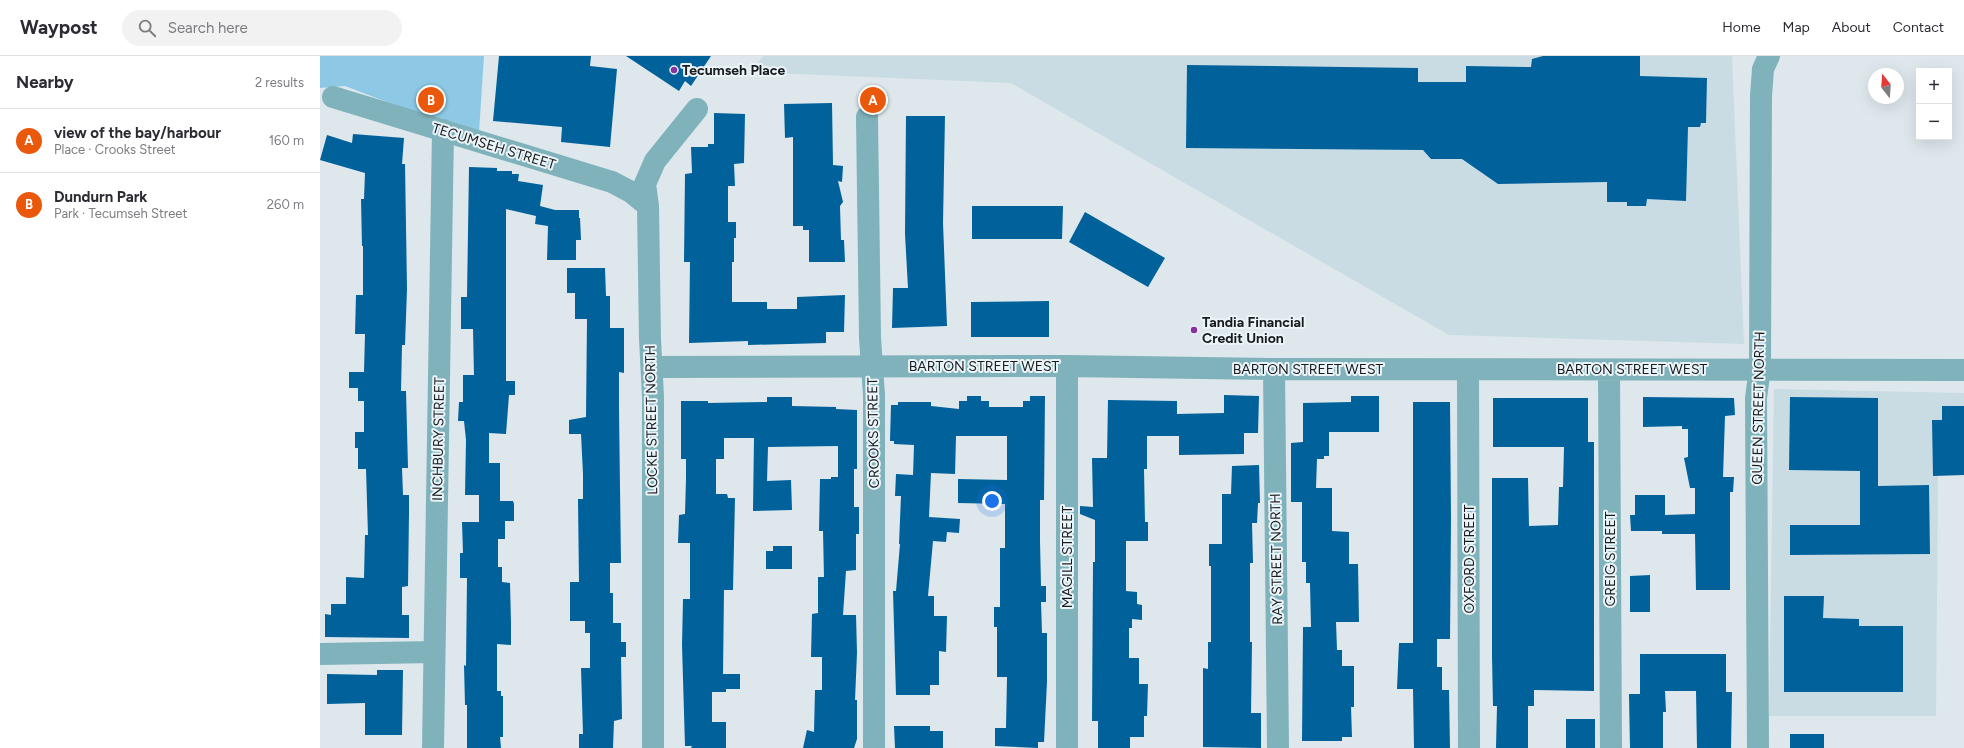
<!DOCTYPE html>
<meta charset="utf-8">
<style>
:root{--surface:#fff;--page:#f2f2f3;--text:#2b2b33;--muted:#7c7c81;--line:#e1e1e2;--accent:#ea580c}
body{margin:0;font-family:Figtree,sans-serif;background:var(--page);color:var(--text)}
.controls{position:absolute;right:12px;top:12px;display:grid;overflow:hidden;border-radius:0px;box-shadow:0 4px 16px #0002}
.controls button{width:36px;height:36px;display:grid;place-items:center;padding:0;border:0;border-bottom:1px solid var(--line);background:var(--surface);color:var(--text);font:20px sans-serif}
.compass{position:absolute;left:1548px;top:12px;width:36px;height:36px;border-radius:50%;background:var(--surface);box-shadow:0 4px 16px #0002;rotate:343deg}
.you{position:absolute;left:672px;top:445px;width:14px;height:14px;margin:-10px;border:3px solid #fff;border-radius:50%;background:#1a73e8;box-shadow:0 0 0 6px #1a73e833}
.badge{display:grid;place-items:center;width:26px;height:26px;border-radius:50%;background:var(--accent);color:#fff;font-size:13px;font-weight:700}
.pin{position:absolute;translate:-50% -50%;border:2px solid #fff;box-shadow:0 1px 4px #0006}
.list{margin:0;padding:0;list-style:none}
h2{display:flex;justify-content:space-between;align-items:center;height:52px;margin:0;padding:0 16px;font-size:17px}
h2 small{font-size:13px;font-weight:400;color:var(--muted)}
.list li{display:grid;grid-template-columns:26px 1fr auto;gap:12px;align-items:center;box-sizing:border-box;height:64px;padding:0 16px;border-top:1px solid var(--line)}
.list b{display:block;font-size:15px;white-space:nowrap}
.list p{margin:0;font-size:13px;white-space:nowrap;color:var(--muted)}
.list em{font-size:13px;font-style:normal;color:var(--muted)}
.icon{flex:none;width:22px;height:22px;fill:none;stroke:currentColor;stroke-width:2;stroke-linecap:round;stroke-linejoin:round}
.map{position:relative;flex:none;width:1644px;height:692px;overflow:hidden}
header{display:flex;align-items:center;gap:24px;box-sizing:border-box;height:56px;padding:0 20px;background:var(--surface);border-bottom:1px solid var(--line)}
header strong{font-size:19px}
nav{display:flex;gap:22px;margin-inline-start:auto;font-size:14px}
.search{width:280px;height:36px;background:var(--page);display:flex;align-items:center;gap:10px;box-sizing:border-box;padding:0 14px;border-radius:22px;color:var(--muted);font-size:15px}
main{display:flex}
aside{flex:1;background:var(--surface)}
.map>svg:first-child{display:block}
</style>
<header>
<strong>Waypost</strong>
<div class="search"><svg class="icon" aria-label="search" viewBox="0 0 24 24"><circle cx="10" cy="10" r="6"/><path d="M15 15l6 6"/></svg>Search here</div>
<nav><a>Home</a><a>Map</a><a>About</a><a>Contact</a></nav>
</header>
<main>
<aside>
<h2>Nearby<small>2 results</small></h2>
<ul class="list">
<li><span class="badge">A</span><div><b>view of the bay/harbour</b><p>Place · Crooks Street</p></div><em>160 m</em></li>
<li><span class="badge">B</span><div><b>Dundurn Park</b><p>Park · Tecumseh Street</p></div><em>260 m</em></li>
</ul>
</aside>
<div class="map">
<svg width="1644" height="692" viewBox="0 0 1644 692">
<rect width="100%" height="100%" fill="#dde7ec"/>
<path fill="#c9dce4" d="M 443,0 L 1412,0 L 1424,288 L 1129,279 L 691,27 L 430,16 Z
M 1454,333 L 1644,337 L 1644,418 L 1618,418 L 1616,660 L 1449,660 Z"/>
<path fill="#8dc9e4" d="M 0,0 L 164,0 L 159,76 L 93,56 L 25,30 L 0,32 Z"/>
<path fill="#00619b" d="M 179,0 L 271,0 L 270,10 L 297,13 L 290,91 L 241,86 L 242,71 L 173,65 Z
M 306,0 L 391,0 L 371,30 L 365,25 L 359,35 Z
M 1223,0 L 1320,0 L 1320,20 L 1387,22 L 1386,67 L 1381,67 L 1380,71 L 1368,71 L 1366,145 L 1327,143 L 1326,150 L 1307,150 L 1307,146 L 1287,146 L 1287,126 L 1178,128 L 1142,103 L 1111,103 L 1103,94 L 866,92 L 867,9 L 1098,12 L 1098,26 L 1146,26 L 1146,10 L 1211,11 L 1212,3 Z
M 512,47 L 513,109 L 523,110 L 522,126 L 518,125 L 523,146 L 520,150 L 521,184 L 524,184 L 525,206 L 489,206 L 489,174 L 483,174 L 483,170 L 473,170 L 473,81 L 465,82 L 464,48 Z
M 394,57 L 425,58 L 424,107 L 414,108 L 415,130 L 408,130 L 408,166 L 416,166 L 416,182 L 414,182 L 414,206 L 412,206 L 412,246 L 447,246 L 447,253 L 477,253 L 477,241 L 525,239 L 524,276 L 506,276 L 506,287 L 428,289 L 428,285 L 369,287 L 370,206 L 364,206 L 365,118 L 372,117 L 371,91 L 388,91 L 388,88 L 394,88 Z
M 586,60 L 625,60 L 623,167 L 627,270 L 572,272 L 573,232 L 588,232 L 585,178 Z
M 33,78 L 84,82 L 82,108 L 85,108 L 87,233 L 85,289 L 82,289 L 81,335 L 86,335 L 88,412 L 82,412 L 83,439 L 89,439 L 89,457 L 88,530 L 82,531 L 82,559 L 89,559 L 89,582 L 5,581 L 5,558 L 11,559 L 11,548 L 26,548 L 26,521 L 44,522 L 45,479 L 48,479 L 46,413 L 38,413 L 38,392 L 35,392 L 35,376 L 44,376 L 44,345 L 38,345 L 38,332 L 29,332 L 29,316 L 44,316 L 45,278 L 35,278 L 36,239 L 43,239 L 43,190 L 42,190 L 41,143 L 44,143 L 45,117 L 0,104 L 7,79 L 32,87 Z
M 149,111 L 177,112 L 177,115 L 192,115 L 192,118 L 199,118 L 198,125 L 223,129 L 220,150 L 235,154 L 259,154 L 259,162 L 260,162 L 261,184 L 256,184 L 256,204 L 227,204 L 228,170 L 215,168 L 216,160 L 186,153 L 186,325 L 195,325 L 195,339 L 189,339 L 186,378 L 169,377 L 169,407 L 180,407 L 180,445 L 193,445 L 194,448 L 194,465 L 185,465 L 185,483 L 178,483 L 178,511 L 182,511 L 182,526 L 190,527 L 191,567 L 191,589 L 177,588 L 177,635 L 181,635 L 181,640 L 183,640 L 183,681 L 180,681 L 181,692 L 147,692 L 147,649 L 145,649 L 144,609 L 146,610 L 147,522 L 140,522 L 140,497 L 143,497 L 142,466 L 159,466 L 159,439 L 145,439 L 146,384 L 144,365 L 138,365 L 139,346 L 143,346 L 143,319 L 154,319 L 153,273 L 141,273 L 141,241 L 147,241 Z
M 652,150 L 743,150 L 742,183 L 652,183 Z
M 765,156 L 845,202 L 828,231 L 749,186 Z
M 247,212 L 285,212 L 286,240 L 290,240 L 290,272 L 304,272 L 304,317 L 299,316 L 299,354 L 301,507 L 290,507 L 290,537 L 293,537 L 293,567 L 301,567 L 301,586 L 306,586 L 306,601 L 301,601 L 302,663 L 294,665 L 293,692 L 259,692 L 259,678 L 263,678 L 261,612 L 270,612 L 270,577 L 265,577 L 265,565 L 250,565 L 250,526 L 259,526 L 258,443 L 263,443 L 263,418 L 261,378 L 249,378 L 249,364 L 266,361 L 267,263 L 255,263 L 255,237 L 247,237 Z
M 729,245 L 729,281 L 651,281 L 651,246 Z
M 904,339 L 939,340 L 938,377 L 924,377 L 924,398 L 859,399 L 859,380 L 827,380 L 827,413 L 824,413 L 825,466 L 828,466 L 828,485 L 806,485 L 806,535 L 817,536 L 817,548 L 822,549 L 822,564 L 812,563 L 812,572 L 809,572 L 809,602 L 819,602 L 819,628 L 828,628 L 827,660 L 824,660 L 824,681 L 810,681 L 810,692 L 778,692 L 778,665 L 772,665 L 773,506 L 775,506 L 775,464 L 760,458 L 760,450 L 773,451 L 772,402 L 787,402 L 788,344 L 857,345 L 857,358 L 904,357 Z
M 647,340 L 661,340 L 661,345 L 669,345 L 669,351 L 703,351 L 703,345 L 710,345 L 710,340 L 725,340 L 724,444 L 720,444 L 720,485 L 721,530 L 726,530 L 726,546 L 721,546 L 722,577 L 727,577 L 727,626 L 724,686 L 718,686 L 718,692 L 675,690 L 675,672 L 686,672 L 687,621 L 677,621 L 677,571 L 674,571 L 674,551 L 680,551 L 680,492 L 685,492 L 685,448 L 638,447 L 638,423 L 687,424 L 687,380 L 636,380 L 635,418 L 611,417 L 609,461 L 640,463 L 639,477 L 627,476 L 626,486 L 613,485 L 608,540 L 614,540 L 614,560 L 627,560 L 626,596 L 619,595 L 619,629 L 610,629 L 610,639 L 576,639 L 573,535 L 576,535 L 580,488 L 579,488 L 581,440 L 575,440 L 576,418 L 593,419 L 594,389 L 574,388 L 574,385 L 570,385 L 571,349 L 578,349 L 578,346 L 611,346 L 611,350 L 639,353 L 639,345 L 647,345 Z
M 1031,340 L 1059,340 L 1059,376 L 1009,376 L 1009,400 L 1004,400 L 1004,403 L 997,403 L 996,432 L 1012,432 L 1012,475 L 1029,476 L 1029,508 L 1038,508 L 1039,566 L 1016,566 L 1017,594 L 1022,594 L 1022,610 L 1034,610 L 1034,651 L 1031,651 L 1032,681 L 1022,681 L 1022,685 L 982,685 L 983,571 L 991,571 L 990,527 L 986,527 L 986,506 L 982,506 L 982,446 L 971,446 L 971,387 L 983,386 L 983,347 L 1031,346 Z
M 447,341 L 472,341 L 472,350 L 516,351 L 516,353 L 537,354 L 537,413 L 534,413 L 534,451 L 539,451 L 539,478 L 536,478 L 536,514 L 526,515 L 523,559 L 536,559 L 537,597 L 535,644 L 537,644 L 537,683 L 534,692 L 483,692 L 487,674 L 494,676 L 495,634 L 502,634 L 502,601 L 491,601 L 492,558 L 498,557 L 498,521 L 504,521 L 503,475 L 499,475 L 500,423 L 511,423 L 511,421 L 518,421 L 518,390 L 448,391 L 447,425 L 471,424 L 472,454 L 433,455 L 434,382 L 404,382 L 404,403 L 396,403 L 396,438 L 407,438 L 408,442 L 415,442 L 413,534 L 404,534 L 403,618 L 420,618 L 420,633 L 406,633 L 406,636 L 392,636 L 392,666 L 406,666 L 406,692 L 371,692 L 372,690 L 365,690 L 362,589 L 363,543 L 370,543 L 370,487 L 358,487 L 359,459 L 365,458 L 366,423 L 366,403 L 361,403 L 361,345 L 388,345 L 388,347 L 447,346 Z
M 1323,341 L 1414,342 L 1415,359 L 1405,360 L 1403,421 L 1414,421 L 1413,436 L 1410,436 L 1410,534 L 1376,534 L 1375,478 L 1342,478 L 1342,475 L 1311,475 L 1310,459 L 1315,459 L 1315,439 L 1345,439 L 1345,459 L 1375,458 L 1375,432 L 1370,432 L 1364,402 L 1368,401 L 1368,373 L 1362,373 L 1362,370 L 1323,371 Z
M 1470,341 L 1558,342 L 1558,430 L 1609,429 L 1610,498 L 1470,499 L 1470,469 L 1540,469 L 1540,415 L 1469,414 Z
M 1173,342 L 1268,342 L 1268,386 L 1274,386 L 1274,635 L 1214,634 L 1214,650 L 1208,650 L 1208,692 L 1176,692 L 1177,650 L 1173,650 L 1172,600 L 1172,422 L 1208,422 L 1209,470 L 1238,469 L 1239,431 L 1243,431 L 1244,391 L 1173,391 Z
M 1093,346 L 1130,346 L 1131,463 L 1130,583 L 1117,583 L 1117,611 L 1122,611 L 1122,634 L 1129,634 L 1130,692 L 1094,692 L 1093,633 L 1077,633 L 1079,587 L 1093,587 Z
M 1622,350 L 1644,350 L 1644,419 L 1613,420 L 1612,364 L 1622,364 Z
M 939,409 L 940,447 L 938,447 L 937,467 L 932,467 L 933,507 L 930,507 L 930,586 L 932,586 L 931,657 L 941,657 L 941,692 L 883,691 L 883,612 L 888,613 L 888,586 L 891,586 L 891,510 L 889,510 L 889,488 L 902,488 L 902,438 L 911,438 L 912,410 Z
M 453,490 L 472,490 L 472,513 L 446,513 L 446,495 L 453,495 Z
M 1330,519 L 1330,556 L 1310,556 L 1310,520 Z
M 1464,540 L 1504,540 L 1503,562 L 1539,563 L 1539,570 L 1583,570 L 1583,636 L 1464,636 Z
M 1320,598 L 1406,598 L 1406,636 L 1412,636 L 1411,692 L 1377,692 L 1376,635 L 1345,635 L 1346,656 L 1343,656 L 1343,692 L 1310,692 L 1309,638 L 1320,638 Z
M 57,614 L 83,614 L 82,679 L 45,679 L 45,647 L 7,648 L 7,618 L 57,619 Z
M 1246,663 L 1275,663 L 1275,692 L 1246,692 Z
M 574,670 L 610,670 L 610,675 L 623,675 L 623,692 L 575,692 Z
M 1470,678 L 1504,678 L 1504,692 L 1470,692 Z"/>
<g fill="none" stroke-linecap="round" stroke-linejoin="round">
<path stroke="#7fb2ba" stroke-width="22" d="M 13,41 L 292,126 L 311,136 L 328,150
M 547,61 L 550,282 L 554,339 L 554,692
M 747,310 L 747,692
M 332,311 L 747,310 L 950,313 L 1644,314
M 954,313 L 958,692
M 1148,314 L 1149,692
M 1289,314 L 1291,692
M 0,598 L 114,596
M 113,692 L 123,74
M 333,692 L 333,341 L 330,283 L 328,150 L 325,128 L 335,105 L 377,53
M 1438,692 L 1436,342 L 1440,312 L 1441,40 L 1443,13 L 1449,0"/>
</g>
<g fill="#86319e" stroke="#eaf4f9" stroke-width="1.5">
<circle cx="354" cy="14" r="4"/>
<circle cx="874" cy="274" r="4"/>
</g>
<g text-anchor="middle" stroke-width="4" stroke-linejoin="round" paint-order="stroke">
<g font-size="14" font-weight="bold" fill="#191c1e" stroke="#eaf4f9" text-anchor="start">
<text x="362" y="19">Tecumseh Place</text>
<text x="882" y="271">Tandia Financial<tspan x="882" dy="16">Credit Union</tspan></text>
</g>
<g font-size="14" fill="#191c1e" stroke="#eaf4f9">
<text transform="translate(174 90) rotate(17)" y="5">TECUMSEH STREET</text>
<text x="664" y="315">BARTON STREET WEST</text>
<text x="988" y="318">BARTON STREET WEST</text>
<text x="1312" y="318">BARTON STREET WEST</text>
<text transform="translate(1438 352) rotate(-89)" y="5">QUEEN STREET NORTH</text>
<text transform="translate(331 364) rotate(-91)" y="5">LOCKE STREET NORTH</text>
<text transform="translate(553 377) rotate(-91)" y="5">CROOKS STREET</text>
<text transform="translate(118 383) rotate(-89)" y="5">INCHBURY STREET</text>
<text transform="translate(747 501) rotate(-90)" y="5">MAGILL STREET</text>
<text transform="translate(956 503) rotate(-91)" y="5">RAY STREET NORTH</text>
<text transform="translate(1149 503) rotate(-90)" y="5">OXFORD STREET</text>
<text transform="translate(1290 503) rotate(-90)" y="5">GREIG STREET</text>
</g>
</g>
</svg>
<div class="controls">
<button>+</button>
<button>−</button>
</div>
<svg class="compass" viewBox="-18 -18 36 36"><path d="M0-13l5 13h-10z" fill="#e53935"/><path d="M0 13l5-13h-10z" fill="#7c7c81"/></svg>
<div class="you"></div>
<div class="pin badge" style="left:553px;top:44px">A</div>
<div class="pin badge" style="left:111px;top:44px">B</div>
</div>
</main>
